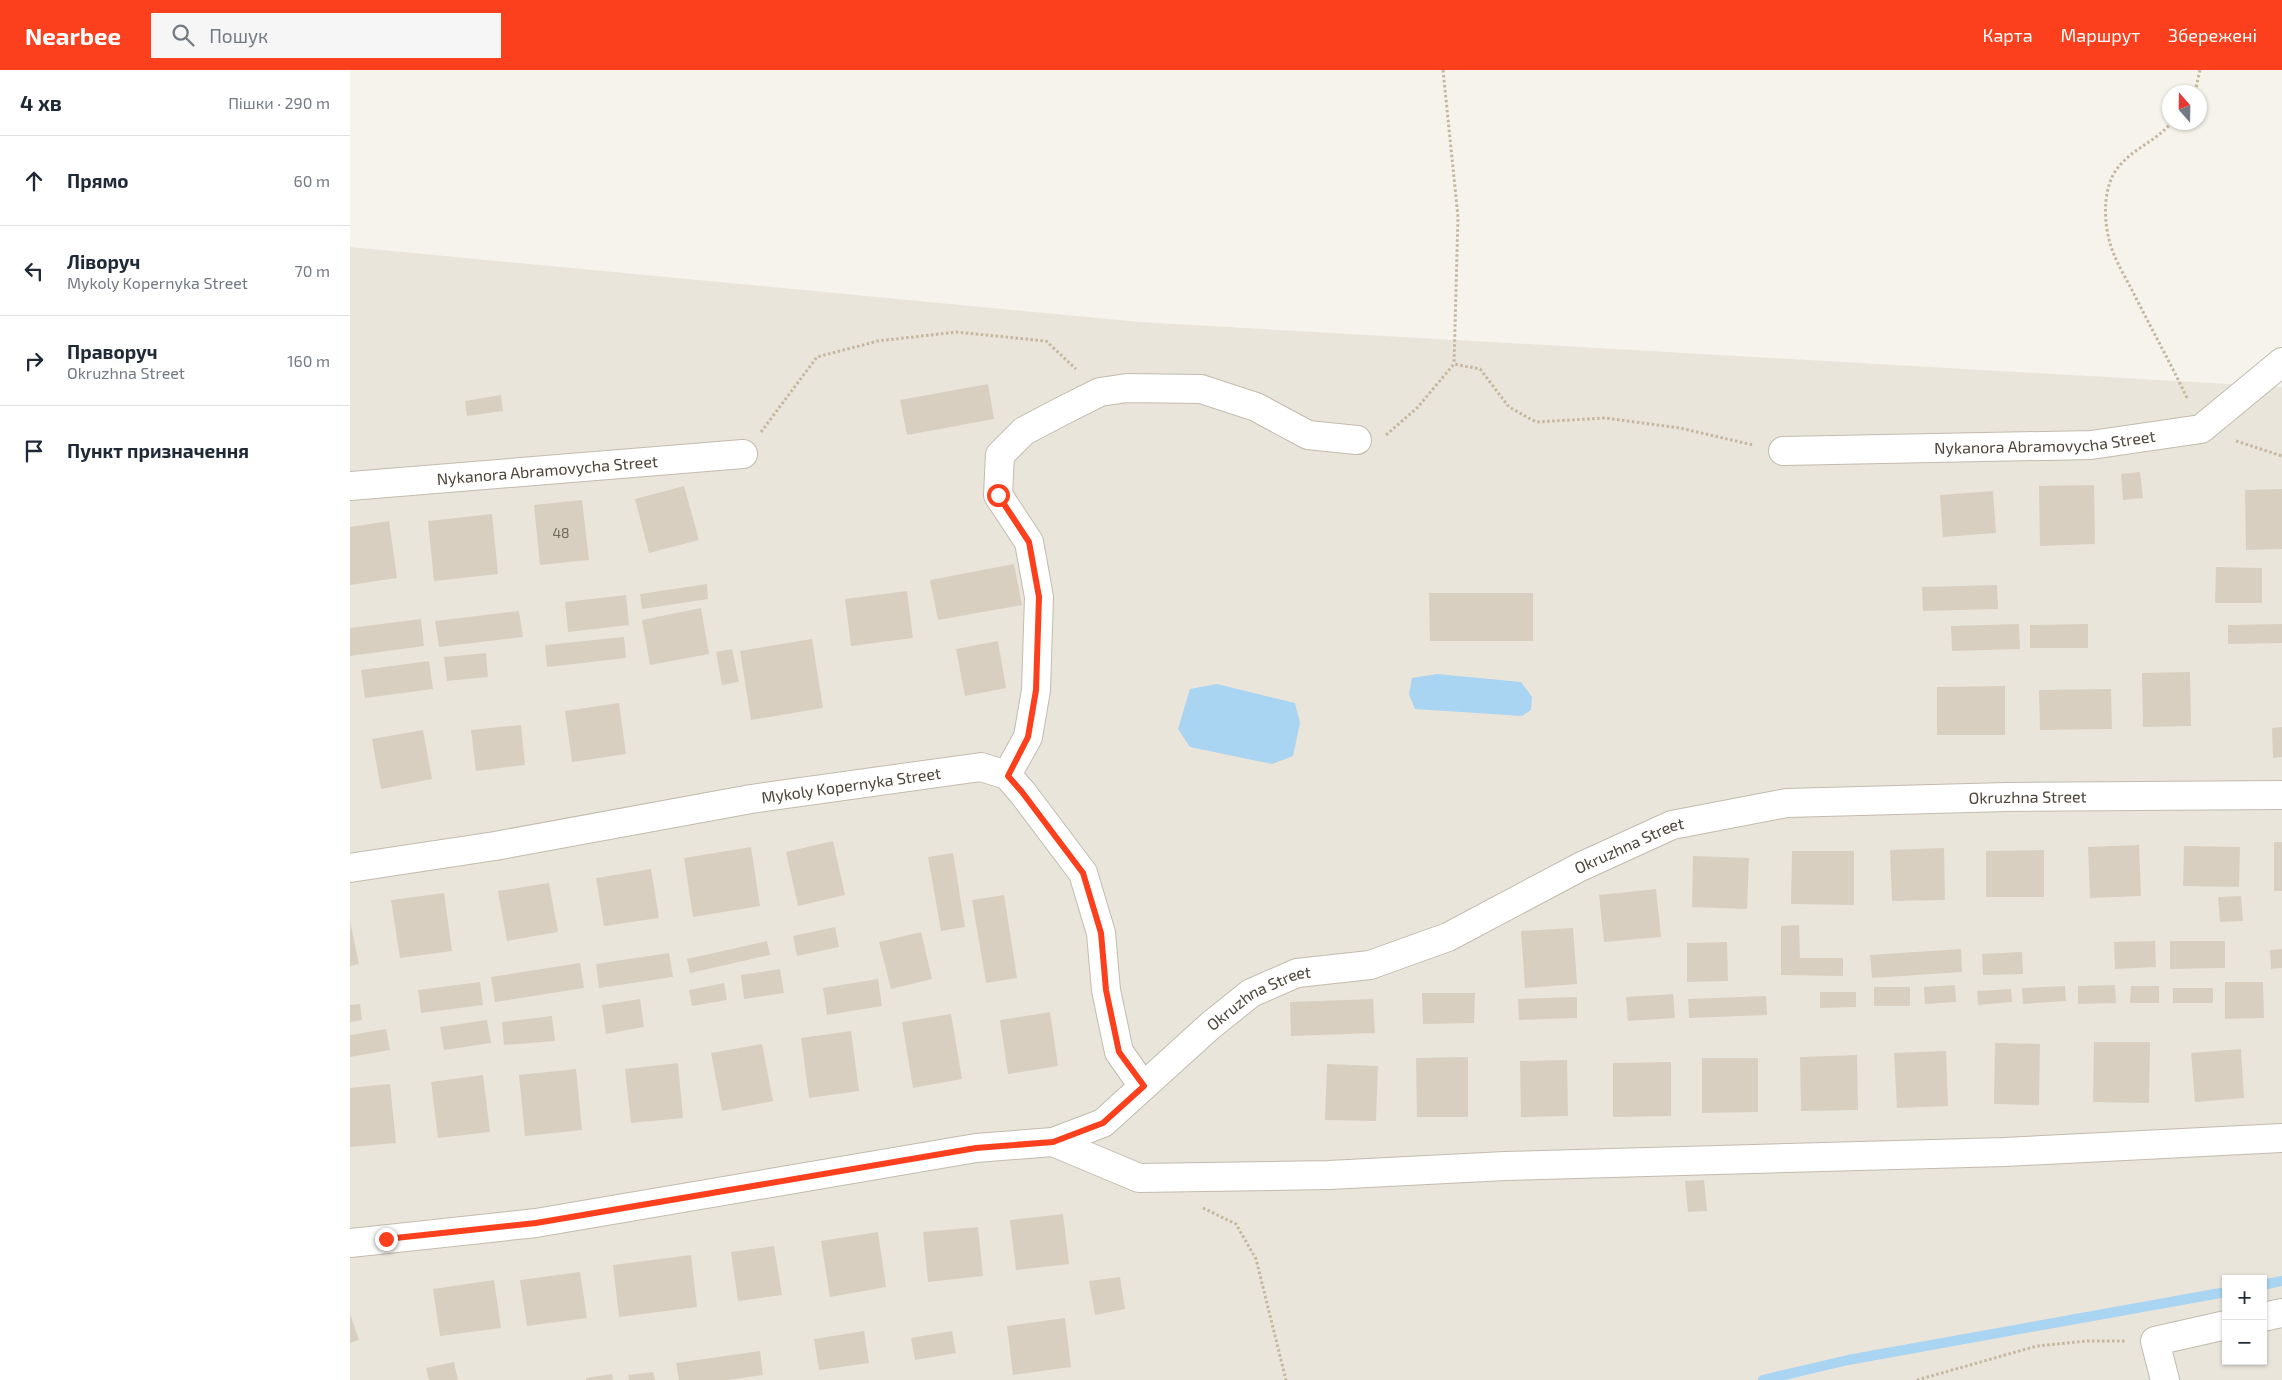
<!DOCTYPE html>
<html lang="uk">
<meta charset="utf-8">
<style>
:root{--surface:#fff;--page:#f6f6f7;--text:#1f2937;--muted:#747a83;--line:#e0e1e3;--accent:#fc3f1d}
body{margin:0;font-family:"Exo 2",sans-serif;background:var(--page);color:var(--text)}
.controls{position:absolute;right:15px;bottom:15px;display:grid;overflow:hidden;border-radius:0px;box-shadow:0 1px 4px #0004}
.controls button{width:45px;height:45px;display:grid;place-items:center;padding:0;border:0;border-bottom:1px solid var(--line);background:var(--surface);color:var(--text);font:25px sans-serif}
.compass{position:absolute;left:1812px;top:15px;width:45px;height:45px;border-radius:50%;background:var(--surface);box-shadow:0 1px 4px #0004;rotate:340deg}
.stop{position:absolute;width:15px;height:15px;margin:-11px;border:4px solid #fc3f1d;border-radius:50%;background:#fff}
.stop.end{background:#fc3f1d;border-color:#fff;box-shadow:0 1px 5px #0008}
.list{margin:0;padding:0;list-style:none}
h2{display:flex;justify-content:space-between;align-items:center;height:65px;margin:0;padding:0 20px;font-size:21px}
h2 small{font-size:16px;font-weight:400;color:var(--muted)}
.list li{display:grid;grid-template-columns:32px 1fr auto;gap:15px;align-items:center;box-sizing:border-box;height:90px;padding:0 20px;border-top:1px solid var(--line)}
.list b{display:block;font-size:19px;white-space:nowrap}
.list p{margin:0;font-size:16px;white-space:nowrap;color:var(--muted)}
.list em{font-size:16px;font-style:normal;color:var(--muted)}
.icon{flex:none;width:28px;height:28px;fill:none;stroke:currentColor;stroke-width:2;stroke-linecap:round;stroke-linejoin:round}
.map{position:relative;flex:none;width:1932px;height:1310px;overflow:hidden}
header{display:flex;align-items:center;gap:30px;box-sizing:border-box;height:70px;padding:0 25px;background:var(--accent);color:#fff}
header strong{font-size:24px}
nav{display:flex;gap:28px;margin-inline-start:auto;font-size:18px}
.search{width:350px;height:45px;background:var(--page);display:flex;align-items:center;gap:12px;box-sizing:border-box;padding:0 18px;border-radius:0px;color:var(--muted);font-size:19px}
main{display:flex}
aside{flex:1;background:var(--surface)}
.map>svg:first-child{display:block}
</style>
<header>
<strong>Nearbee</strong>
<div class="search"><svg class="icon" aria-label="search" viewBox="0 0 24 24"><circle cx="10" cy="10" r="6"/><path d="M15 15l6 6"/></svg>Пошук</div>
<nav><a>Карта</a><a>Маршрут</a><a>Збережені</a></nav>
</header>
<main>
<aside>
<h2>4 хв<small>Пішки · 290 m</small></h2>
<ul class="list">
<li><svg class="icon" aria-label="ahead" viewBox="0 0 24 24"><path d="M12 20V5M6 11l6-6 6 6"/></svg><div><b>Прямо</b></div><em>60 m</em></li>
<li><svg class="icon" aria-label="left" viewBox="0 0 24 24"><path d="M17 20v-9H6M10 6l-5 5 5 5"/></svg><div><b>Ліворуч</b><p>Mykoly Kopernyka Street</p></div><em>70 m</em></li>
<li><svg class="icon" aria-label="right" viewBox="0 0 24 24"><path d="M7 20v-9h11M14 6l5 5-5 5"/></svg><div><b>Праворуч</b><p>Okruzhna Street</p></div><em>160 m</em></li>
<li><svg class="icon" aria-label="arrive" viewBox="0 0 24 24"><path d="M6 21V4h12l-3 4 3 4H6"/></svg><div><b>Пункт призначення</b></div></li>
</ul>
</aside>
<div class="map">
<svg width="1932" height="1310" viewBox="0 0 1932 1310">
<rect width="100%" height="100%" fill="#f6f3ec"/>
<path fill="#eae5da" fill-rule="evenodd" d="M 0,177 L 790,252 L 1932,317 L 1932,1310 L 0,1310 ZM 1876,1209 L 1913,1209 L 1913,1291 L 1876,1291 Z"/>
<path fill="#a9d4f2" d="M 1087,604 L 1171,612 L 1182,627 L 1181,640 L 1172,646 L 1065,639 L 1059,624 L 1062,608 Z
M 867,614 L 945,633 L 950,653 L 943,686 L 922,694 L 840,677 L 828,659 L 840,619 Z"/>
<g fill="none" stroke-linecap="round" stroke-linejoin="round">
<path stroke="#a9d4f2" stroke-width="10" d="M 1913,1215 L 1932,1211
M 1413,1310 L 1498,1290 L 1876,1222"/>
</g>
<path fill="#d8cfc1" d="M 638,314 L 644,349 L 557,365 L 550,330 Z
M 151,325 L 153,341 L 117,346 L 115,331 Z
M 1790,402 L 1793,428 L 1773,430 L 1771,404 Z
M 1744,415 L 1745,474 L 1690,476 L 1689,416 Z
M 334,416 L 349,470 L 299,483 L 285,429 Z
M 1932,419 L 1932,479 L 1896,480 L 1895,420 Z
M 1643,421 L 1646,463 L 1593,467 L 1590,425 Z
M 232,430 L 239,490 L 190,495 L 184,435 Z
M 142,444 L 148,504 L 84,511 L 78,451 Z
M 39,451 L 47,508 L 0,515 L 0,457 Z
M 664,494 L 672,535 L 588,550 L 580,510 Z
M 1866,497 L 1912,498 L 1912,533 L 1865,533 Z
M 357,514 L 358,529 L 292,539 L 290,524 Z
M 1647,515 L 1648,539 L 1573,541 L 1572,517 Z
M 557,521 L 563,568 L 501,576 L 495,529 Z
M 1079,523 L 1183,523 L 1183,571 L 1080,571 Z
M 276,525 L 279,555 L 218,562 L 215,532 Z
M 351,538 L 359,584 L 300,595 L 292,550 Z
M 169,541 L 173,567 L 89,577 L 85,551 Z
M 71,549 L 74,576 L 0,586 L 0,558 Z
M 1669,554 L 1670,579 L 1602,581 L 1601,556 Z
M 1738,554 L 1738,578 L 1680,578 L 1680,555 Z
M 1932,554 L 1932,573 L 1878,574 L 1878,555 Z
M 274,567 L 276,588 L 197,597 L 195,575 Z
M 462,569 L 473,638 L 401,650 L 390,581 Z
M 648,571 L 656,618 L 615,626 L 606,579 Z
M 382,579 L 389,612 L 372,615 L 366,582 Z
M 136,583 L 138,607 L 97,611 L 94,587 Z
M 79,591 L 83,619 L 15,628 L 11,600 Z
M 1840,602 L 1841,656 L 1793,657 L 1792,603 Z
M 1655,616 L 1655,665 L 1587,665 L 1587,617 Z
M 1761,619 L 1762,659 L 1690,660 L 1689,620 Z
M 269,633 L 276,684 L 222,692 L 215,641 Z
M 171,655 L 175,695 L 126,701 L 121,660 Z
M 1932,657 L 1932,687 L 1923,688 L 1922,658 Z
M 73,660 L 82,709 L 31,719 L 22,669 Z
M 483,771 L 495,825 L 448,836 L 436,782 Z
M 1924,772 L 1932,772 L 1932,821 L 1924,821 Z
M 1789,775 L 1791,826 L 1740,828 L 1738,777 Z
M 1834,776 L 1890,777 L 1889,817 L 1833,816 Z
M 401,777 L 410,836 L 343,847 L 334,788 Z
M 1594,778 L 1595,830 L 1542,831 L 1540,780 Z
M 1694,780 L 1694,827 L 1636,827 L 1636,781 Z
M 1442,781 L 1504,781 L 1504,835 L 1441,834 Z
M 603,783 L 615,857 L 591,861 L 578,787 Z
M 1343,786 L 1399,788 L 1397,839 L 1342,837 Z
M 301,799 L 309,848 L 254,856 L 246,808 Z
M 199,813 L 208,862 L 157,871 L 148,821 Z
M 1306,819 L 1311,867 L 1254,872 L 1249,825 Z
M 94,823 L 102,881 L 50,888 L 41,830 Z
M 654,825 L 667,908 L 636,913 L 622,830 Z
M 1891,826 L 1893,851 L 1870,852 L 1868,827 Z
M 0,851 L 9,894 L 0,896 Z
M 1449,855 L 1450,888 L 1493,888 L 1493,906 L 1431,905 L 1431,856 Z
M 485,857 L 489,877 L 447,886 L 443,866 Z
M 1223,858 L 1227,914 L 1175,918 L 1171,861 Z
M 571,862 L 582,909 L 541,919 L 529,872 Z
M 417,871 L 420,885 L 340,903 L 337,889 Z
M 1805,871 L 1806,897 L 1765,899 L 1764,872 Z
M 1820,871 L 1875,871 L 1875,898 L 1820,899 Z
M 1377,872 L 1378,911 L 1337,912 L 1337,873 Z
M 1611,879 L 1612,902 L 1522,908 L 1520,885 Z
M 1932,879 L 1932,898 L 1921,899 L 1920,880 Z
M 1672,882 L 1673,904 L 1633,905 L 1632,884 Z
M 319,883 L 323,907 L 249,918 L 246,894 Z
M 230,893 L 234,918 L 145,932 L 141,907 Z
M 430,899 L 434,923 L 394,929 L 391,905 Z
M 528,909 L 532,936 L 477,945 L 473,918 Z
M 130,912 L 133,935 L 71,943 L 68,920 Z
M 1875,912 L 1913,912 L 1914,948 L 1875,949 Z
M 374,913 L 377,930 L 342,936 L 339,920 Z
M 1605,915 L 1606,932 L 1575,934 L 1574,917 Z
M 1765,915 L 1766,933 L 1728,934 L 1728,916 Z
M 1715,916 L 1716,931 L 1673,934 L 1672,918 Z
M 1781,916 L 1809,916 L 1809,933 L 1780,933 Z
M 1524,917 L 1560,917 L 1560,936 L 1524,936 Z
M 1823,918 L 1863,918 L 1863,933 L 1823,933 Z
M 1661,919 L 1662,932 L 1628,935 L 1627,921 Z
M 1470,922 L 1506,922 L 1506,937 L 1470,938 Z
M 1072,923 L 1125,923 L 1124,953 L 1073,954 Z
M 1323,924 L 1325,948 L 1278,951 L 1276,927 Z
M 1416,926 L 1417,945 L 1339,948 L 1338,929 Z
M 1227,927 L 1227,948 L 1169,950 L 1168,929 Z
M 290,929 L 294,957 L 256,964 L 252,935 Z
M 1023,929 L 1025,963 L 941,966 L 940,932 Z
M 10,934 L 12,950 L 0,952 L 0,935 Z
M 700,942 L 708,996 L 658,1004 L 650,950 Z
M 601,944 L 612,1009 L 563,1018 L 552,952 Z
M 202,946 L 205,971 L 154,975 L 152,952 Z
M 137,950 L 141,973 L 94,980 L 90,957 Z
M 36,959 L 40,980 L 0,987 L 0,965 Z
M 501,961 L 509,1021 L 459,1028 L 451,968 Z
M 1744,972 L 1800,972 L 1799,1033 L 1743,1032 Z
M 1645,973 L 1690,974 L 1689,1035 L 1644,1034 Z
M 412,974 L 423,1031 L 372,1041 L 361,983 Z
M 1891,979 L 1894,1028 L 1845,1032 L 1841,983 Z
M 1596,981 L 1598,1036 L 1547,1038 L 1544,983 Z
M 1507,985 L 1508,1040 L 1451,1041 L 1450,987 Z
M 1118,987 L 1118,1047 L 1067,1047 L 1066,988 Z
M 1352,988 L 1408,988 L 1408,1042 L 1352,1043 Z
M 1217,990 L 1218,1046 L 1171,1047 L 1170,991 Z
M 1321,992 L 1321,1046 L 1263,1047 L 1263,993 Z
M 328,993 L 333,1048 L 281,1053 L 275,999 Z
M 977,994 L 1028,996 L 1026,1051 L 975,1050 Z
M 226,999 L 232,1060 L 175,1066 L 169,1005 Z
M 133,1005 L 140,1062 L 88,1068 L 81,1012 Z
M 40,1014 L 46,1073 L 0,1077 L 0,1018 Z
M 1354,1110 L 1357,1141 L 1338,1142 L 1335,1111 Z
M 713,1144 L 719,1194 L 666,1200 L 660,1150 Z
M 628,1157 L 633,1206 L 578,1212 L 573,1162 Z
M 528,1162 L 536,1217 L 480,1227 L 471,1171 Z
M 424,1176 L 432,1225 L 388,1231 L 381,1182 Z
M 341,1185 L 347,1237 L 269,1247 L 263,1195 Z
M 230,1202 L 237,1248 L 177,1256 L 170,1210 Z
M 770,1207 L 775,1239 L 745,1245 L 739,1211 Z
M 144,1210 L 151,1258 L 90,1266 L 83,1219 Z
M 0,1244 L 9,1270 L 0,1273 Z
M 715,1248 L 721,1297 L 663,1305 L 657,1256 Z
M 514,1261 L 519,1293 L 469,1300 L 464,1269 Z
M 602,1261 L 606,1283 L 565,1290 L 561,1268 Z
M 410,1281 L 413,1305 L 377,1310 L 329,1310 L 326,1293 Z
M 104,1292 L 108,1310 L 79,1310 L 76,1298 Z
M 303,1302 L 305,1310 L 279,1310 L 278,1305 Z
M 262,1304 L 263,1310 L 236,1310 L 236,1308 Z"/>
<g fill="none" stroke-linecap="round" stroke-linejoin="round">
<defs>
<g id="street">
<path id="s1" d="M 1433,381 L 1741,375 L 1851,359 L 1932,292"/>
<path id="s2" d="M 0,416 L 393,384"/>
<path d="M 657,705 L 678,667 L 686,620 L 689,527 L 679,472 L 648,425 L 650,385 L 674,361 L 716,339 L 750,322 L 777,318 L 851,319 L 906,337 L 958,365 L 1007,370"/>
<path id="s3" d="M 0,798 L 145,776 L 401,729 L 631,697 L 657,705 L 672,722 L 733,803 L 751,863 L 756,920 L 769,982 L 793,1016"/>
<path d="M 703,1072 L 789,1108 L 979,1105 L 1155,1096 L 1655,1082 L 1932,1068"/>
<path id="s4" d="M 0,1173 L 186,1153 L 626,1078 L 703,1072 L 753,1053 L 860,956 L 901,923 L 947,903 L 1020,895 L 1098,867 L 1230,797 L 1322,755 L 1437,733 L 1656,727 L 1932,725"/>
<path d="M 1913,1247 L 1932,1243"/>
<path d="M 1815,1310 L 1805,1271 L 1876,1255"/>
</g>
</defs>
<use href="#street" stroke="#c2bbae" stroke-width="30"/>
<path stroke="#c4b79f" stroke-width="3" stroke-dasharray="2.5 2.5" stroke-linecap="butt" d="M 1093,0 L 1108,147 L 1104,294
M 1845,22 L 1850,0
M 1822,52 C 1805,73 1777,80 1763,105 C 1753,125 1754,152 1760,173 C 1765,191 1776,208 1784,224 C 1802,260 1821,294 1838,330
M 411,362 L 467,287 L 528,271 L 607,262 L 696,271 L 726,299
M 1036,365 L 1067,338 L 1104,294 L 1130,299 L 1159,337 L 1186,352 L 1255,348 L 1330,358 L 1403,375
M 1886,371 L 1932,386
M 853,1138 L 886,1154 L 906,1189 L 936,1310
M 1567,1310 L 1687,1276 L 1738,1271 L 1777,1271"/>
<use href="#street" stroke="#fff" stroke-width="28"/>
</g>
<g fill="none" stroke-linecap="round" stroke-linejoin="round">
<path stroke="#fc3f1d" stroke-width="6" d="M 36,1169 L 186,1153 L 626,1078 L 703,1072 L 753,1053 L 794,1016 L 769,982 L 756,920 L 751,863 L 733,803 L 672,722 L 658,706 L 678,667 L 686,620 L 689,527 L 679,472 L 648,425"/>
</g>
<g text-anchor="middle" stroke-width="4" stroke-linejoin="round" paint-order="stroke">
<g font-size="14" fill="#6e675b">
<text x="211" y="468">48</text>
</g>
<g font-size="16" fill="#4b4439" stroke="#fff">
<text dy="6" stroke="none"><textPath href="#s1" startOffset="262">Nykanora Abramovycha Street</textPath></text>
<text dy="6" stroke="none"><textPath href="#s2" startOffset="198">Nykanora Abramovycha Street</textPath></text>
<text dy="6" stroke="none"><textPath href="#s3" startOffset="508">Mykoly Kopernyka Street</textPath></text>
<text dy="6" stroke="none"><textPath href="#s4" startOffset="1776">Okruzhna Street</textPath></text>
<text dy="6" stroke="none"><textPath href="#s4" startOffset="1371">Okruzhna Street</textPath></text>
<text dy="6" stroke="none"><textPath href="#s4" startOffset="966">Okruzhna Street</textPath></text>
</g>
</g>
</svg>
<div class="controls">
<button>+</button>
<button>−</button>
</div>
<svg class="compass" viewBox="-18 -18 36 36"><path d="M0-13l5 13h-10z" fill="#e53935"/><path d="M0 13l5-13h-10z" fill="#747a83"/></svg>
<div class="stop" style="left:648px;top:425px"></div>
<div class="stop end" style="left:36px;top:1169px"></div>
</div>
</main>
